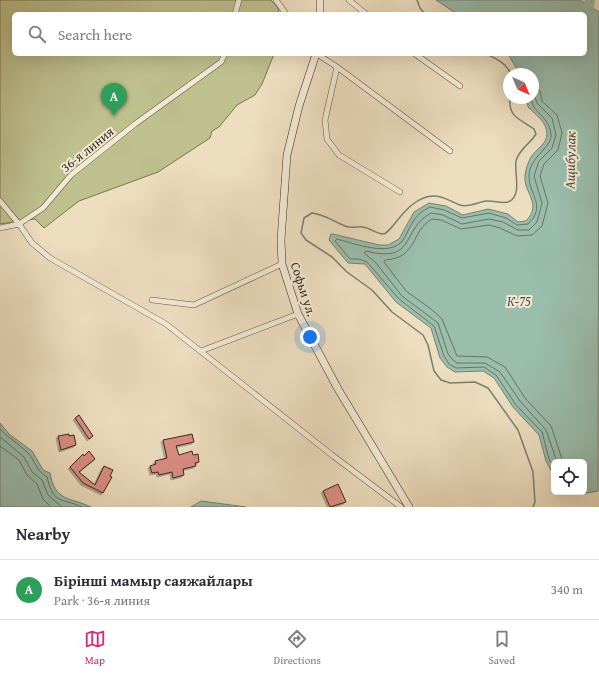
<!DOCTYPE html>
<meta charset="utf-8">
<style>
:root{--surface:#fff;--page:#f7f7f7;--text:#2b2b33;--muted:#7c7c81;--line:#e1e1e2;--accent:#db2777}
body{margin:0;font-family:"Gentium Book Plus",serif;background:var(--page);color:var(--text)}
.controls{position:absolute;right:12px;bottom:12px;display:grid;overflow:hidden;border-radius:6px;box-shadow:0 4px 16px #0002}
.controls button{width:36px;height:36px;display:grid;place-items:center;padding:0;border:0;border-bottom:1px solid var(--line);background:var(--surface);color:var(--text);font:20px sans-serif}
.compass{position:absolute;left:503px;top:68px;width:36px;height:36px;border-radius:50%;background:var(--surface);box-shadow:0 4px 16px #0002;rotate:136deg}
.you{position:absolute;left:310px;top:337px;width:14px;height:14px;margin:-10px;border:3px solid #fff;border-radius:50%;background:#1a73e8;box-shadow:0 0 0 6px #1a73e833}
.badge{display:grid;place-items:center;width:26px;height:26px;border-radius:50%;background:var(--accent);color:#fff;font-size:13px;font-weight:700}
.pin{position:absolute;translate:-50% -33px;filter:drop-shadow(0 1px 2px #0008)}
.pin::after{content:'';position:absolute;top:21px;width:14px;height:12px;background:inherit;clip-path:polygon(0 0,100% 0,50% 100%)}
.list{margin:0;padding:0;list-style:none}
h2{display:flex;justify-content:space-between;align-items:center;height:52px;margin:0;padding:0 16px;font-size:17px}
h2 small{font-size:13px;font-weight:400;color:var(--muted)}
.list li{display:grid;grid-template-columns:26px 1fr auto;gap:12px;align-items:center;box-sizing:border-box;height:60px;padding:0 16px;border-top:1px solid var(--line)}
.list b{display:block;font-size:15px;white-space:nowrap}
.list p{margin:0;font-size:13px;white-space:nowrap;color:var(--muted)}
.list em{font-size:13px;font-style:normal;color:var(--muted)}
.icon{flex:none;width:22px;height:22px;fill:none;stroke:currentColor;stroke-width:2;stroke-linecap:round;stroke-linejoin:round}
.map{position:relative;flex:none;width:599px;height:507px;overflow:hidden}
.search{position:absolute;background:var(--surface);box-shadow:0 4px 16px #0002;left:12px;right:12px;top:12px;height:44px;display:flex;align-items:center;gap:10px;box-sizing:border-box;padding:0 14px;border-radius:6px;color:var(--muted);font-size:15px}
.sheet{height:112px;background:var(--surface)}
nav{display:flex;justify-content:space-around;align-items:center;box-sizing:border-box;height:56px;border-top:1px solid var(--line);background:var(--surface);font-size:11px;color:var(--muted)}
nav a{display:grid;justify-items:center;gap:2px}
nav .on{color:var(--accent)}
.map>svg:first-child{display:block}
</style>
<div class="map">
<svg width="599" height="507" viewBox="0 0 599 507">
<defs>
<filter id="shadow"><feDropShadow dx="-2" dy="2" stdDeviation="0" flood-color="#0004"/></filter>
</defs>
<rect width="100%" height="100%" fill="#eddec0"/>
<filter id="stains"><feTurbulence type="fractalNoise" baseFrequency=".005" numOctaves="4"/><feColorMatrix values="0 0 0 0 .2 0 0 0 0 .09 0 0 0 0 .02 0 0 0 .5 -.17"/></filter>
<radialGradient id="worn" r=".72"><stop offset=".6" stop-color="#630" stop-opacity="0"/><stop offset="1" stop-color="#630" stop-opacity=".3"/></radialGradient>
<path fill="#bec08e" stroke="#7c7454" d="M 0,0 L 271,0 L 278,8 L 279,14 L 14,14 L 14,54 L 274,54 L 262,84 L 255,95 L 237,105 L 219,127 L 212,131 L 210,138 L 158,172 L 79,201 L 44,228 L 35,219 L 0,224 Z"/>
<path fill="#9abdac" stroke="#748272" d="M 436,0 L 580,0 L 599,12 L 598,491 L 580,494 L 567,492 L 584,492 L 584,462 L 554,462 L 554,476 L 546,461 L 539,435 L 513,407 L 494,378 L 483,371 L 455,372 L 447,367 L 440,358 L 431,328 L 396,302 L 365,264 L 348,263 L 329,240 L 331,234 L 333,234 L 379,245 L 388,245 L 399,239 L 414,212 L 429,203 L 446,206 L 463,215 L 488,209 L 508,214 L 518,222 L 526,221 C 543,203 523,193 525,175 C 526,169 528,162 531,157 C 536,149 547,144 547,134 C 547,122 536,115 528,107 L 527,98 L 533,98 L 533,74 L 520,74 L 508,54 L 585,54 L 585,14 L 457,14 Z
M 0,423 L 9,434 L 32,451 L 43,470 L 50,473 C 55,502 70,497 91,507 L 0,507 Z
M 201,501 L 246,507 L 191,507 Z"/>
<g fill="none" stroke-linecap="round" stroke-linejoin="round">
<path stroke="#6a7363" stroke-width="1" d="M 533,85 L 540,91 L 542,101 L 557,115 L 562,133 L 558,150 L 544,164 L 540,176 L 548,203 L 542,226 L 532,235 L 517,236 L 500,228 L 489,225 L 461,229 L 441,220 L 432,219 C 410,232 418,258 385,260 L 384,262 L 406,291 L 431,309 L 442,319 L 457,356 L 487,357 L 505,367 L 525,398 L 551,426 L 563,462
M 533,92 L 537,103 L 552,118 L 556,135 L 552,148 L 539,161 L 534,176 L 542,203 L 537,222 L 529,230 L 518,230 L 503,222 L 489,219 L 462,224 L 443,215 L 431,213 C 400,230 417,264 366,251 L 364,253 L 376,263 L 402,296 L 438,323 L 448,354 L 453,360 L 457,363 L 485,363 L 500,372 L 520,401 L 546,430 L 557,462
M 531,98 C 532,114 549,115 551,134 C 553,147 529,157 529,176 C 529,195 547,206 528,224 L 517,225 L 506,218 L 489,213 L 462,218 L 444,210 L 430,207 C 412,216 412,225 403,240 C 391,258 353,243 337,239 L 335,241 L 350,259 L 360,259 L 367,262 L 399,299 L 434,326 L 444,356 L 449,364 L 456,368 L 484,367 L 496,375 L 516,405 L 542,432 L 549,459 L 554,468
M 0,429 C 8,438 18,443 27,452 C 36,461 34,469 47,477 C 54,506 61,497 82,507
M 0,437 L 24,457 L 32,472 L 42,480 L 48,495 L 62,507
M 0,446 L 19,460 L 27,475 L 37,484 L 43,499 L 51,507"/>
<path stroke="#748272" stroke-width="1.5" d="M 417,0 L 420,8 L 425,14
M 486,54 C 497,59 506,63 511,74
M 510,98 C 508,117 520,119 534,129 L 536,134 C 530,144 519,149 516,161 C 514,172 522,194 510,201 C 504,205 494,200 486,201 C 478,202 469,208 460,205 C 451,202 444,196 434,196 C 407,196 392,234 383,234 C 377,234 370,228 363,227 C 357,226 352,229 345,226 C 333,221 326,215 312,213 L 304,218 L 301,233 L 306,240 L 332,257 L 347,272 L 372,290 L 392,312 L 423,335 L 428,345 L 434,371 L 441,380 L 450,383 L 475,382 L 488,388 L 518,430 L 533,472 L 535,502 L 533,507"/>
<path stroke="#9abdac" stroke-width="10" d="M 587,18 L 590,0"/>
</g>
<path fill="#da8d84" stroke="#3a291a" filter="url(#shadow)" d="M 79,415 L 93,436 L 89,439 L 75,418 Z
M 69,434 L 69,436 L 74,435 L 76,445 L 61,450 L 58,436 Z
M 192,434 L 194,442 L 176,446 L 179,455 L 192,451 L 193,455 L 198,454 L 199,462 L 195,463 L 196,466 L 183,469 L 184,475 L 173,478 L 172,472 L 159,475 L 158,472 L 152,473 L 150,466 L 156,464 L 155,461 L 167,458 L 163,440 Z
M 89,451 L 95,459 L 79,472 L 95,485 L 104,466 L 113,470 L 110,476 L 112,477 L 103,493 L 83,483 L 70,467 L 83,454 L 84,456 Z
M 338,484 L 346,502 L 330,507 L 323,491 Z"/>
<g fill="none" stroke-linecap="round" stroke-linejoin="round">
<defs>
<path id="street" d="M 276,0 L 286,14
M 349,0 L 366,14
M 235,14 L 239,0
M 317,54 L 337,67 L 450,151
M 415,54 L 460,86
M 337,67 L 325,120 L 327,139 L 339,155 L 400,192
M 0,201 L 19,224 L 32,243 L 50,258 L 166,324 L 332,455 L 401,507
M 0,228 L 19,224 L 43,208 L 71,175 L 135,124 L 221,62 L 225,54
M 152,300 L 194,305 L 282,264
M 201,351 L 298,314"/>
<path id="secondary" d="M 320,0 L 320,14
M 316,54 L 299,106 L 287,155 L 281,240 L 282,264 L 298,314 L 338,389 L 409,507"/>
</defs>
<use href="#street" stroke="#675644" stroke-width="6"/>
<use href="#secondary" stroke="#3a291a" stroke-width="8"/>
<use href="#street" stroke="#f3ead6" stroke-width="5"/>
<use href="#secondary" stroke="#f3ead6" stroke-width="7"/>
</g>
<g text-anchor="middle" stroke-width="4" stroke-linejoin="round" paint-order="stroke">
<g font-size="13" fill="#3a291a" stroke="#f3ead6">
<text transform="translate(87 149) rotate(-39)" y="5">36-я линия</text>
<text transform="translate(304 289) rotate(72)" y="5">Софьи ул.</text>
</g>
<g font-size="14" font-style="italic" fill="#524e3e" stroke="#f3ead6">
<text transform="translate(570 160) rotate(-89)" y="5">Ащибулак</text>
<text x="519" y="306">К-75</text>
</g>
</g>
<rect width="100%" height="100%" filter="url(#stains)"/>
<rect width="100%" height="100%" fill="url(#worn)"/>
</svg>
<div class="controls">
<button><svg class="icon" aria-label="locate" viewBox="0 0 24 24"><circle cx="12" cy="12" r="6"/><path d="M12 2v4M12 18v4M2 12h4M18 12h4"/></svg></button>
</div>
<svg class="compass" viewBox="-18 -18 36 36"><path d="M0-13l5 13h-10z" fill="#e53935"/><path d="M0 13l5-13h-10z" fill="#7c7c81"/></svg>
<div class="you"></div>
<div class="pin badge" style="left:114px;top:116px;background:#2e9e5b">A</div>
<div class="search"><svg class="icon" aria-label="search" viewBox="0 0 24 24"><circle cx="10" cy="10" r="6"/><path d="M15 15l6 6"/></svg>Search here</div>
</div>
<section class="sheet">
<h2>Nearby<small></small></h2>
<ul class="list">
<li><span class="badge" style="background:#2e9e5b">A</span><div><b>Бірінші мамыр саяжайлары</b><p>Park · 36-я линия</p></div><em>340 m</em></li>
</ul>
</section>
<nav>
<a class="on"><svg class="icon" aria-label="map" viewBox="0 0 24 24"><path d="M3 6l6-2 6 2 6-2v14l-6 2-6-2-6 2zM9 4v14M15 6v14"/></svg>Map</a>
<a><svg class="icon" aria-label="directions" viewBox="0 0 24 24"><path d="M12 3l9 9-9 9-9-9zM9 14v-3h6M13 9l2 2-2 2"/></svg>Directions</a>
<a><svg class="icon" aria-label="saved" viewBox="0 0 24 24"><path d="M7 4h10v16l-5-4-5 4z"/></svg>Saved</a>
</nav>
